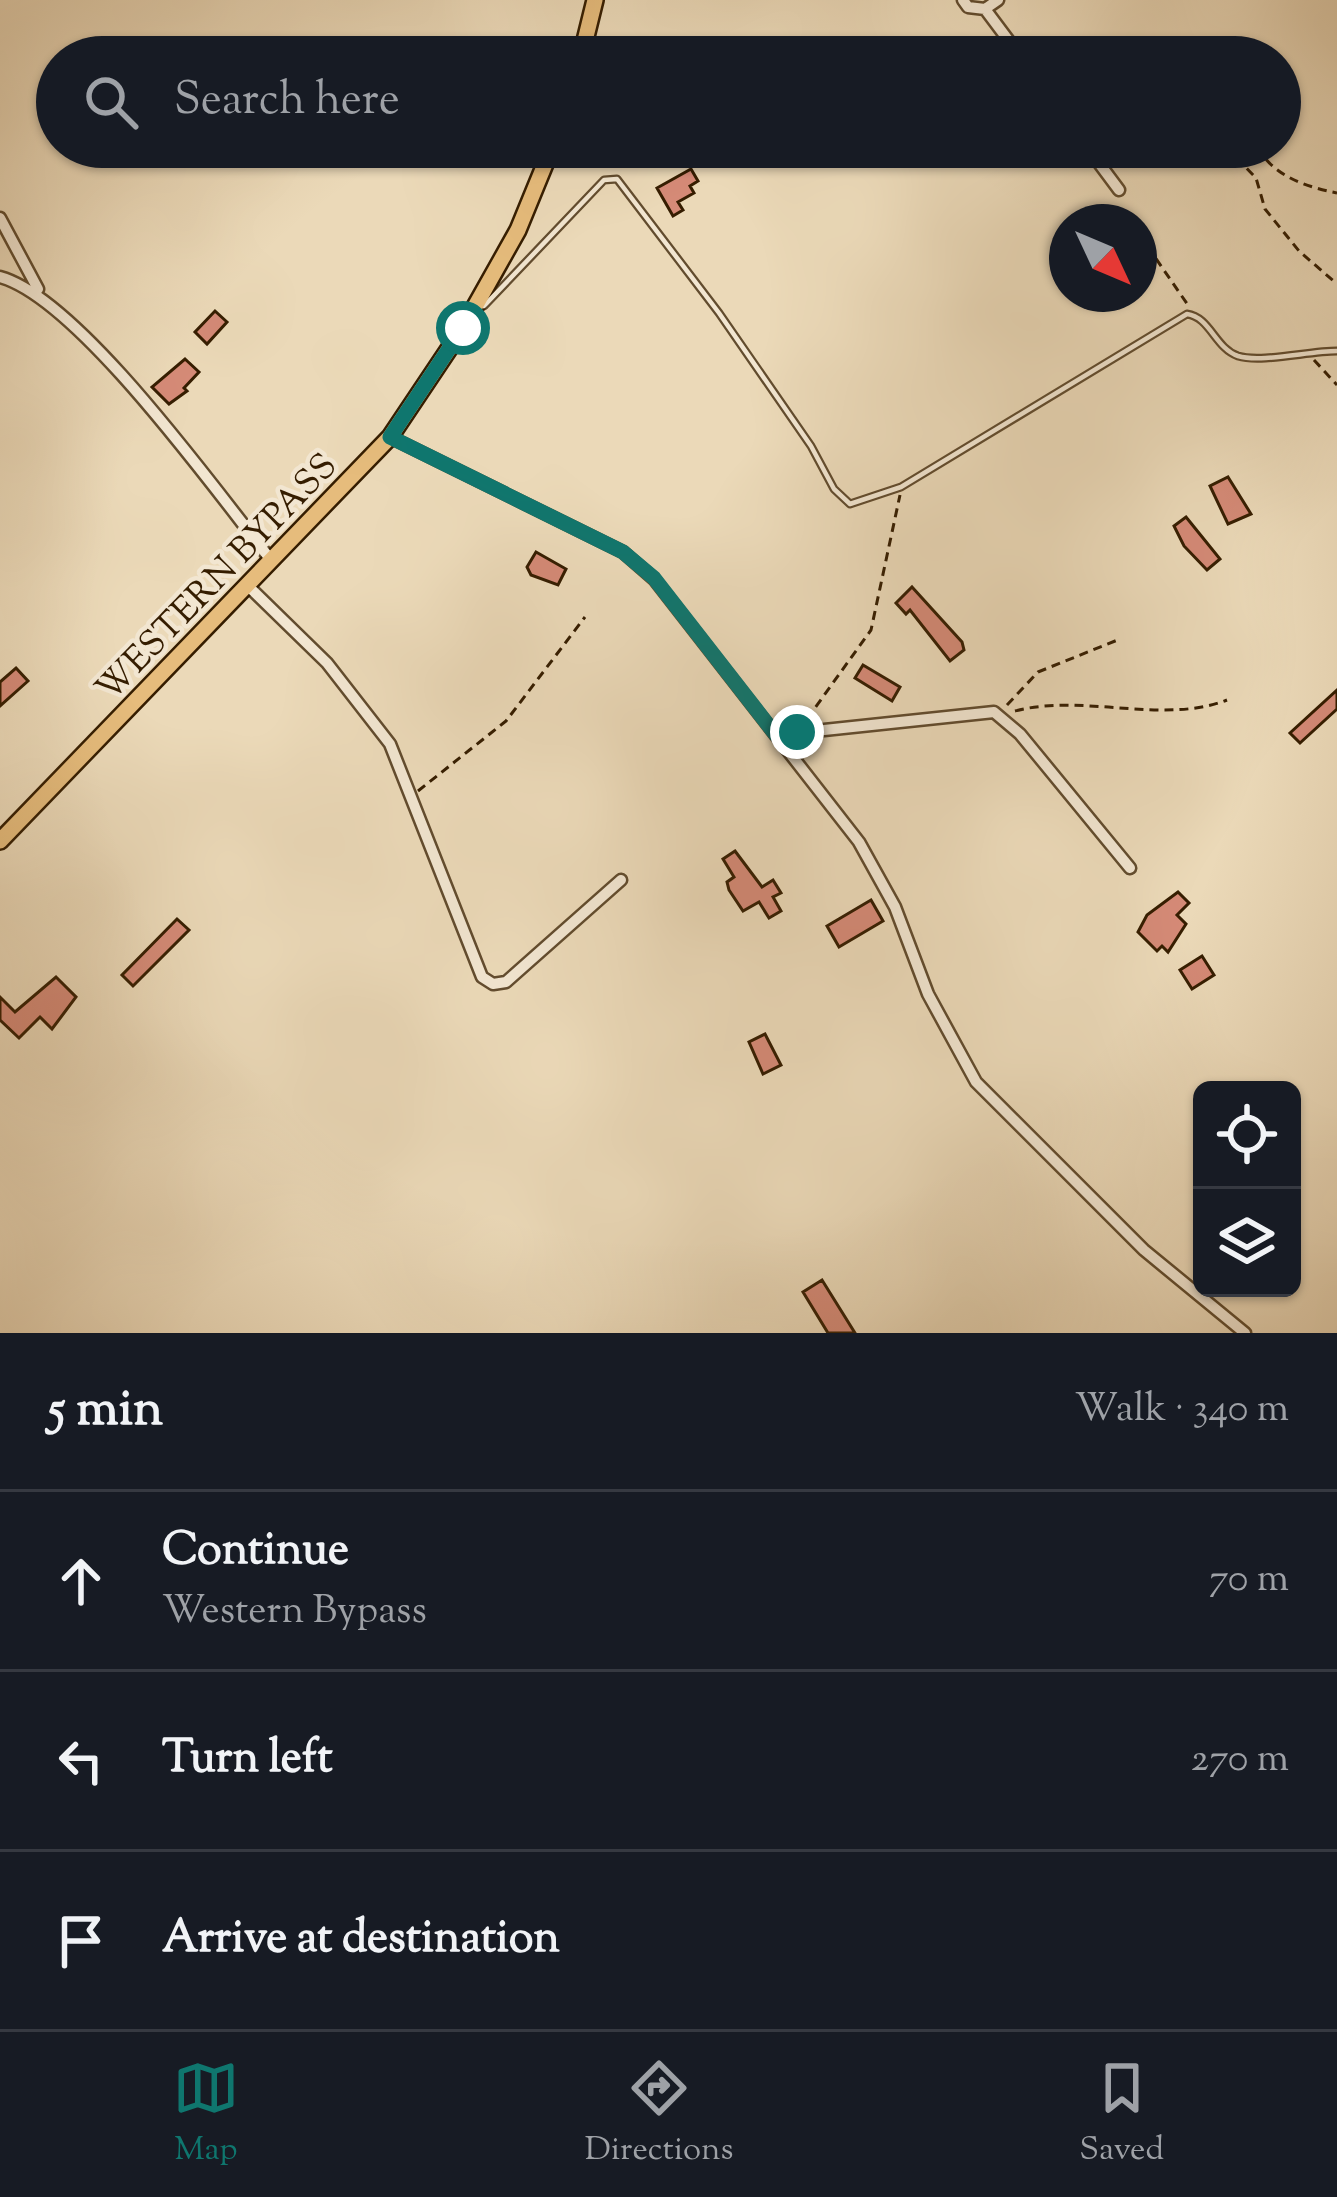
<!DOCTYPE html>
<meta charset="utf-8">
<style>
:root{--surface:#171b24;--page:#242831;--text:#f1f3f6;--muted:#9ea1a6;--line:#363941;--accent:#0f766e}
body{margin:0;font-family:"Sorts Mill Goudy",serif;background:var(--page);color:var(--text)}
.controls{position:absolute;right:36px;bottom:36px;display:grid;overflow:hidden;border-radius:18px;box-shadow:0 3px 9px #0004}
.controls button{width:108px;height:108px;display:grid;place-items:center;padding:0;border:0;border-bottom:3px solid var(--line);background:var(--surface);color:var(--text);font:60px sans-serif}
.compass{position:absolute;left:1049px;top:204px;width:108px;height:108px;border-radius:50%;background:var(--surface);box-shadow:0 3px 9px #0004;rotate:134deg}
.stop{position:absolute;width:36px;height:36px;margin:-27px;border:9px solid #0f766e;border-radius:50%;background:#fff}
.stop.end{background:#0f766e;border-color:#fff;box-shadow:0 3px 12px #0008}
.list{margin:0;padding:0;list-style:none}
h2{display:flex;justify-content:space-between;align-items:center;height:156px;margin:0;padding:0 48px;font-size:51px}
h2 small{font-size:39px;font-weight:400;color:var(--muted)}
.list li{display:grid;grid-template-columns:78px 1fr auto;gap:36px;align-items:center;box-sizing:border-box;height:180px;padding:0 48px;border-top:3px solid var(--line)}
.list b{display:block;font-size:45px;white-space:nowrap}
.list p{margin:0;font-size:39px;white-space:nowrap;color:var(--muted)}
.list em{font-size:39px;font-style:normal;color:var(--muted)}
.icon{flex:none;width:66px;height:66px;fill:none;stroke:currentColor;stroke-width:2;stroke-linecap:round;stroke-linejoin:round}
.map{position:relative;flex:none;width:1337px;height:1333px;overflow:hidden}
.search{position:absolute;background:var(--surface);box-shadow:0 3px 9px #0004;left:36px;right:36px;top:36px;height:132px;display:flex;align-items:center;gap:30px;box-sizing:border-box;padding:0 42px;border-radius:66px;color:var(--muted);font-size:45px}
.sheet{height:696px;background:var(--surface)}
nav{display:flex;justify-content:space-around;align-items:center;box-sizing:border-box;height:168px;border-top:3px solid var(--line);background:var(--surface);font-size:33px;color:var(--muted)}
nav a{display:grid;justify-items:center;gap:6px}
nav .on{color:var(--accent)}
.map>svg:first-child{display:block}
</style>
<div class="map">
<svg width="1337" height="1333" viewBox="0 0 1337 1333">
<rect width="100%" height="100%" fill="#ebd9b8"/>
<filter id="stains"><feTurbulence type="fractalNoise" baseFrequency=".00167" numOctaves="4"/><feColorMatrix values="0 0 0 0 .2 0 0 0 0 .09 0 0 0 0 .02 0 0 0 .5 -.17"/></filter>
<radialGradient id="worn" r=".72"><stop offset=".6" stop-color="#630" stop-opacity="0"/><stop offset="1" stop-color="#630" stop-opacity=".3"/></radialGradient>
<path fill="#d58a77" stroke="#351d00" stroke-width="3" d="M 691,169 L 698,181 L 690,186 L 694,193 L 678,202 L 683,210 L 673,216 L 657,188 Z
M 215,311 L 227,322 L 207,344 L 195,332 Z
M 185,359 L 199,372 L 184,388 L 187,391 L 169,404 L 152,387 Z
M 1228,477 L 1251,514 L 1228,524 L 1210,486 Z
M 1186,517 L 1220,559 L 1207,570 L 1184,546 L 1174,526 Z
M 536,552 L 566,569 L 558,585 L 531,575 L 527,567 Z
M 912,587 L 962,642 L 964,650 L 950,661 L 910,610 L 906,614 L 896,603 Z
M 863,665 L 900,687 L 892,701 L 855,678 Z
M 16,668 L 28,681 L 0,706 L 0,682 Z
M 1337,690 L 1337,709 L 1300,743 L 1290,733 Z
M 735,851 L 762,887 L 773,880 L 781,893 L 773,897 L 781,911 L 769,918 L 759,902 L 743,911 L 729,890 L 727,882 L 734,877 L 723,859 Z
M 1178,892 L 1189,903 L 1177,915 L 1186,924 L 1168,952 L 1162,946 L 1157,951 L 1138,932 L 1147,915 Z
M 871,900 L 883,921 L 839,947 L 827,926 Z
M 177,919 L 189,930 L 133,986 L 122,975 Z
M 1202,956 L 1214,975 L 1192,989 L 1180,970 Z
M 56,977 L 76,997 L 52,1029 L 40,1017 L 19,1038 L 0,1020 L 0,997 L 15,1012 Z
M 765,1034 L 781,1065 L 763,1074 L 749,1042 Z
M 822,1280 L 855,1333 L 828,1333 L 803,1292 Z"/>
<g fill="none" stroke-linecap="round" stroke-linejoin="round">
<defs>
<path id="service" d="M 484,306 L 604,180 L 617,179 L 719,313 L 811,446 L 834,489 L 850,504 L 901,487 L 1187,314 C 1210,317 1215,348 1238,356 C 1261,363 1309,351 1337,351"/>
<path id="minor" d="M 963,0 L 968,7 L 985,9 L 998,0
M 985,9 L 1021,57
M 1087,147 L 1119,190
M 0,218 L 38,289
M 0,277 C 78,298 216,491 271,560
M 390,437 L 623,552 L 654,579 L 859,842 L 895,907 L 928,994 L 976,1082 L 1144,1250 L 1245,1333
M 247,585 L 327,663 L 390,744 L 482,977 L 493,984 L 506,982 L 621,880
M 777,735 L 994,712 L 1020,734 L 1130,868"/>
<path id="primary" d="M 581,57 L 595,0
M 0,841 L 390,437 L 463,328 L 518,230 L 552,147"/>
</defs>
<use href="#service" stroke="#624c2e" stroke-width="9"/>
<use href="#minor" stroke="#624c2e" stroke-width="15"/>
<use href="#primary" stroke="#351d00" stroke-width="20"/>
<path stroke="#351d00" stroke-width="3" stroke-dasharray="9 6" stroke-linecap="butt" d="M 1226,147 L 1256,178 L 1265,209 L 1299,251 L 1337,284
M 1258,147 C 1272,176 1307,187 1337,193
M 1128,219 L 1130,222
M 1139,234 L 1190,308
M 1314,360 L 1337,385
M 1007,705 L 1038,672 L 1120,639
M 1015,711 C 1083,693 1163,725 1227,700
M 807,719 L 871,630 L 900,495
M 418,791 L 506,721 L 585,617"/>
<use href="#service" stroke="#f2e6d1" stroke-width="4.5"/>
<use href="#minor" stroke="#f2e6d1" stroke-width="10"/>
<use href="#primary" stroke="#e6bc7c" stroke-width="15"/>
</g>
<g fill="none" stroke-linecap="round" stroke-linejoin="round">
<path stroke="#0f766e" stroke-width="15" d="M 463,328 L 390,437 L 623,552 L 654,578 L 776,735 L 797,732"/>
</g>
<g text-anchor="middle" stroke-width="9" stroke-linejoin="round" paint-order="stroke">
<g font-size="36" fill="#351d00" stroke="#f2e6d1">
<text transform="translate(215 576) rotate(-46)" y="13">WESTERN BYPASS</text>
</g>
</g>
<rect width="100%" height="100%" filter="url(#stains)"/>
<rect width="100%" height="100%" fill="url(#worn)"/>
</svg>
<div class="controls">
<button><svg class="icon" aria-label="locate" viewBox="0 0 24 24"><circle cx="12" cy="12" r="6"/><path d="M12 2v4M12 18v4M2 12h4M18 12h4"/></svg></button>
<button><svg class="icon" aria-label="layers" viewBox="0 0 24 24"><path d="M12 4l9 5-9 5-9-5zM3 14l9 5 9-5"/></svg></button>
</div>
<svg class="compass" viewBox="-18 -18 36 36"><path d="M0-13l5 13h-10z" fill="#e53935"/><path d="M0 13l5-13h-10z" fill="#9ea1a6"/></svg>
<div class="stop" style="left:463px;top:328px"></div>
<div class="stop end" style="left:797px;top:732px"></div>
<div class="search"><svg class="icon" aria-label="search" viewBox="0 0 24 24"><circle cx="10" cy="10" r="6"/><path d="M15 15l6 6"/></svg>Search here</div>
</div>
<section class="sheet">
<h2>5 min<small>Walk · 340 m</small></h2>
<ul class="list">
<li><svg class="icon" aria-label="ahead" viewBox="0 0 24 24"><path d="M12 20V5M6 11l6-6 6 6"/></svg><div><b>Continue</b><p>Western Bypass</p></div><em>70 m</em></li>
<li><svg class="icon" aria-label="left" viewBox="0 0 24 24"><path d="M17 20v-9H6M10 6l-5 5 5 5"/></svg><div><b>Turn left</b></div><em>270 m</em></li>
<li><svg class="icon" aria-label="arrive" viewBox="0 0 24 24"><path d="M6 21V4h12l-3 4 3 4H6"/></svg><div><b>Arrive at destination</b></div></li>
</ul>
</section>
<nav>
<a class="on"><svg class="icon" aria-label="map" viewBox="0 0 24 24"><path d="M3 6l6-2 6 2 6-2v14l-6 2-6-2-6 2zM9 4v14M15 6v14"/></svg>Map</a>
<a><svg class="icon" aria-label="directions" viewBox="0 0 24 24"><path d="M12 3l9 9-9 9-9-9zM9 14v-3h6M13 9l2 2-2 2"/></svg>Directions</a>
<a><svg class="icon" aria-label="saved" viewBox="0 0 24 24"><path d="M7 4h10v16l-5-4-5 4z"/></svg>Saved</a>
</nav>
